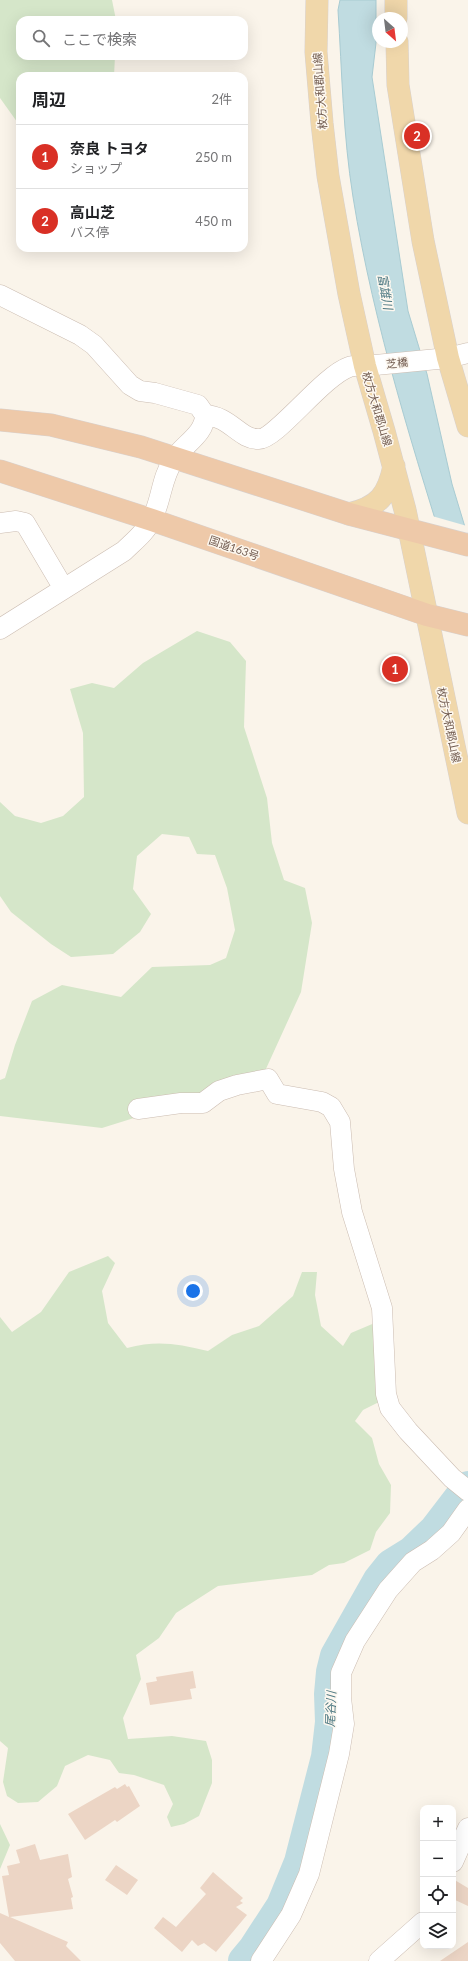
<!DOCTYPE html>
<html lang="ja">
<meta charset="utf-8">
<style>
:root{--surface:#fff;--page:#f2f2f2;--text:#202124;--muted:#757577;--line:#e0e0e0;--accent:#d93025}
body{margin:0;font-family:Lato,"Noto Sans JP",sans-serif;background:var(--page);color:var(--text)}
.controls{position:absolute;right:12px;bottom:12px;display:grid;overflow:hidden;border-radius:8px;box-shadow:0 4px 16px #0002}
.controls button{width:36px;height:36px;display:grid;place-items:center;padding:0;border:0;border-bottom:1px solid var(--line);background:var(--surface);color:var(--text);font:20px sans-serif}
.compass{position:absolute;left:372px;top:12px;width:36px;height:36px;border-radius:50%;background:var(--surface);box-shadow:0 4px 16px #0002;rotate:152deg}
.you{position:absolute;left:193px;top:1291px;width:14px;height:14px;margin:-10px;border:3px solid #fff;border-radius:50%;background:#1a73e8;box-shadow:0 0 0 6px #1a73e833}
.badge{display:grid;place-items:center;width:26px;height:26px;border-radius:50%;background:var(--accent);color:#fff;font-size:13px;font-weight:700}
.pin{position:absolute;translate:-50% -50%;border:2px solid #fff;box-shadow:0 1px 4px #0006}
.list{margin:0;padding:0;list-style:none}
h2{display:flex;justify-content:space-between;align-items:center;height:52px;margin:0;padding:0 16px;font-size:17px}
h2 small{font-size:13px;font-weight:400;color:var(--muted)}
.list li{display:grid;grid-template-columns:26px 1fr auto;gap:12px;align-items:center;box-sizing:border-box;height:64px;padding:0 16px;border-top:1px solid var(--line)}
.list b{display:block;font-size:15px;white-space:nowrap}
.list p{margin:0;font-size:13px;white-space:nowrap;color:var(--muted)}
.list em{font-size:13px;font-style:normal;color:var(--muted)}
.icon{flex:none;width:22px;height:22px;fill:none;stroke:currentColor;stroke-width:2;stroke-linecap:round;stroke-linejoin:round}
.map{position:relative;flex:none;width:468px;height:1961px;overflow:hidden}
.search{position:absolute;background:var(--surface);box-shadow:0 4px 16px #0002;left:16px;top:16px;width:232px;height:44px;display:flex;align-items:center;gap:10px;box-sizing:border-box;padding:0 14px;border-radius:12px;color:var(--muted);font-size:15px}
.panel{position:absolute;background:var(--surface);box-shadow:0 4px 16px #0002;left:16px;top:72px;width:232px;height:180px;border-radius:12px}
.map>svg:first-child{display:block}
</style>
<div class="map">
<svg width="468" height="1961" viewBox="0 0 468 1961">
<rect width="100%" height="100%" fill="#faf4ea"/>
<path fill="#d5e6c9" d="M 0,0 L 112,0 L 116,20 L 20,20 L 20,56 L 115,56 L 114,76 L 20,76 L 20,126 L 0,98 Z
M 197,631 L 230,642 L 246,661 L 244,727 L 267,798 L 272,843 L 284,880 L 305,888 L 312,923 L 301,992 L 265,1071 L 201,1097 L 102,1128 L 0,1116 L 0,1080 L 5,1078 L 15,1045 L 32,1001 L 62,985 L 121,997 L 152,967 L 210,965 L 226,958 L 235,930 L 227,888 L 215,855 L 197,854 L 189,837 L 162,834 L 137,856 L 133,889 L 151,914 L 140,932 L 113,954 L 71,957 L 51,944 L 11,912 L 0,896 L 0,802 L 15,816 L 41,823 L 63,816 L 84,797 L 83,733 L 70,689 L 92,683 L 114,688 L 143,663 Z
M 108,1256 L 115,1263 L 102,1291 L 108,1323 L 127,1348 C 158,1340 177,1344 208,1351 L 232,1335 L 259,1326 L 293,1296 L 302,1272 L 317,1272 L 315,1295 L 321,1326 L 343,1346 L 351,1333 L 377,1322 L 379,1402 L 363,1410 L 355,1421 L 372,1438 L 379,1464 L 391,1485 L 390,1513 L 376,1532 L 370,1550 L 344,1563 L 329,1565 L 312,1575 L 218,1586 L 176,1613 L 159,1638 L 136,1655 L 141,1679 L 123,1718 L 128,1739 L 172,1736 L 206,1741 L 212,1760 L 212,1783 L 199,1816 L 184,1824 L 171,1827 L 167,1817 L 173,1804 L 164,1785 L 134,1775 L 119,1773 L 110,1760 L 88,1755 L 65,1766 L 57,1786 L 38,1802 L 18,1803 L 7,1796 L 3,1782 L 8,1748 L 0,1741 L 0,1317 L 12,1332 L 41,1312 L 69,1272 Z
M 0,1824 L 10,1845 L 0,1869 Z"/>
<path fill="#c0dce1" stroke="#a8cbd2" d="M 340,0 L 376,0 L 376,43 L 372,77 L 408,311 L 427,374 L 452,484 L 468,537 L 454,580 C 415,454 374,328 353,197 C 343,135 342,72 338,10 Z"/>
<path fill="#faf4ea" d="M 432,516 L 467,526 L 468,617 L 452,581 Z"/>
<g fill="none" stroke-linecap="round" stroke-linejoin="round">
<path stroke="#c0dce1" stroke-width="32" d="M 244,1961 L 254,1949 L 282,1906 L 300,1862 L 327,1757 L 331,1722 L 330,1694 L 332,1672 L 336,1656 L 379,1580 L 391,1565 L 412,1552 L 435,1530 L 468,1487"/>
</g>
<path fill="#ecd5c5" d="M 193,1671 L 196,1688 L 190,1689 L 192,1699 L 150,1705 L 146,1683 L 157,1681 L 156,1677 Z
M 125,1784 L 127,1787 L 129,1786 L 140,1806 L 117,1822 L 115,1820 L 85,1840 L 68,1814 L 115,1787 L 117,1789 Z
M 35,1844 L 40,1860 L 68,1854 L 72,1877 L 68,1879 L 73,1897 L 71,1898 L 73,1909 L 10,1917 L 68,1942 L 66,1946 L 81,1961 L 15,1961 L 0,1943 L 0,1913 L 9,1917 L 2,1876 L 9,1875 L 7,1866 L 20,1863 L 16,1850 Z
M 116,1865 L 138,1880 L 127,1895 L 105,1880 Z
M 213,1872 L 243,1898 L 240,1901 L 243,1903 L 236,1907 L 247,1915 L 216,1952 L 204,1943 L 198,1946 L 192,1940 L 182,1952 L 154,1928 L 163,1917 L 176,1927 L 206,1894 L 200,1888 Z
M 453,1879 L 468,1888 L 468,1906 L 453,1899 Z
M 468,1942 L 468,1961 L 440,1961 Z"/>
<g fill="none" stroke-linecap="round" stroke-linejoin="round">
<defs>
<path id="minor" d="M 0,295 L 80,335 L 94,345 L 130,385 L 140,391 L 155,393 L 198,405 L 205,415
M 0,523 L 16,521 L 25,523 L 64,589
M 0,629 L 124,551 C 133,542 147,531 152,519 C 162,499 161,478 174,459 C 184,444 205,434 205,415 C 230,416 240,440 259,439 C 276,439 323,376 349,367 C 354,365 360,366 365,366 L 448,358 L 468,353
M 138,1109 L 181,1103 L 203,1103 L 219,1091 L 237,1085 L 268,1079 L 277,1094 L 322,1102 L 331,1107 L 340,1122 L 344,1169 L 352,1212 L 382,1308 L 386,1394 L 390,1408 L 408,1431 L 452,1478 L 468,1491
M 453,1862 L 468,1828
M 261,1961 L 291,1915 L 309,1874 L 339,1754 L 344,1724 L 341,1698 L 341,1673 L 355,1641 L 388,1590 L 413,1562 L 432,1550 L 451,1533 L 468,1509
M 379,1961 L 423,1922"/>
<path id="primary" d="M 317,0 L 316,52 L 322,123 L 328,176 L 349,294 L 365,366 L 384,431 L 405,510 L 468,813
M 396,0 L 396,18
M 397,42 L 398,85 L 423,241 L 448,358 L 468,426
M 349,514 C 379,507 388,495 394,466"/>
<path id="trunk" d="M 0,420 L 51,425 L 141,447 L 349,514 L 468,545
M 0,471 L 152,520 L 427,615 L 468,625"/>
</defs>
<use href="#minor" stroke="#cbbcb1" stroke-width="21"/>
<use href="#primary" stroke="#d8d1ce" stroke-width="23"/>
<use href="#trunk" stroke="#d8d1ce" stroke-width="23"/>
<use href="#minor" stroke="#fff" stroke-width="20"/>
<use href="#primary" stroke="#f0d7aa" stroke-width="22"/>
<use href="#trunk" stroke="#eec9a9" stroke-width="22"/>
</g>
<g text-anchor="middle" stroke-width="3" stroke-linejoin="round" paint-order="stroke">
<g font-size="11" fill="#725c50" stroke="#fdf8f0">
<text transform="translate(320 91) rotate(-94)" y="4">枚方大和郡山線</text>
<text transform="translate(397 363) rotate(-6)" y="4">芝橋</text>
<text transform="translate(377 409) rotate(73)" y="4">枚方大和郡山線</text>
<text transform="translate(234 548) rotate(19)" y="4">国道163号</text>
<text transform="translate(449 725) rotate(78)" y="4">枚方大和郡山線</text>
</g>
<g font-size="12" font-style="italic" fill="#4c7882" stroke="#fdf8f0">
<text transform="translate(385 292) rotate(80)" y="4">富雄川</text>
<text transform="translate(331 1709) rotate(-88)" y="4">尾谷川</text>
</g>
</g>
</svg>
<div class="controls">
<button>+</button>
<button>−</button>
<button><svg class="icon" aria-label="locate" viewBox="0 0 24 24"><circle cx="12" cy="12" r="6"/><path d="M12 2v4M12 18v4M2 12h4M18 12h4"/></svg></button>
<button><svg class="icon" aria-label="layers" viewBox="0 0 24 24"><path d="M12 4l9 5-9 5-9-5zM3 14l9 5 9-5"/></svg></button>
</div>
<svg class="compass" viewBox="-18 -18 36 36"><path d="M0-13l5 13h-10z" fill="#e53935"/><path d="M0 13l5-13h-10z" fill="#757577"/></svg>
<div class="you"></div>
<div class="pin badge" style="left:395px;top:669px">1</div>
<div class="pin badge" style="left:417px;top:136px">2</div>
<div class="search"><svg class="icon" aria-label="search" viewBox="0 0 24 24"><circle cx="10" cy="10" r="6"/><path d="M15 15l6 6"/></svg>ここで検索</div>
<section class="panel">
<h2>周辺<small>2件</small></h2>
<ul class="list">
<li><span class="badge">1</span><div><b>奈良 トヨタ</b><p>ショップ</p></div><em>250 m</em></li>
<li><span class="badge">2</span><div><b>高山芝</b><p>バス停</p></div><em>450 m</em></li>
</ul>
</section>
</div>
